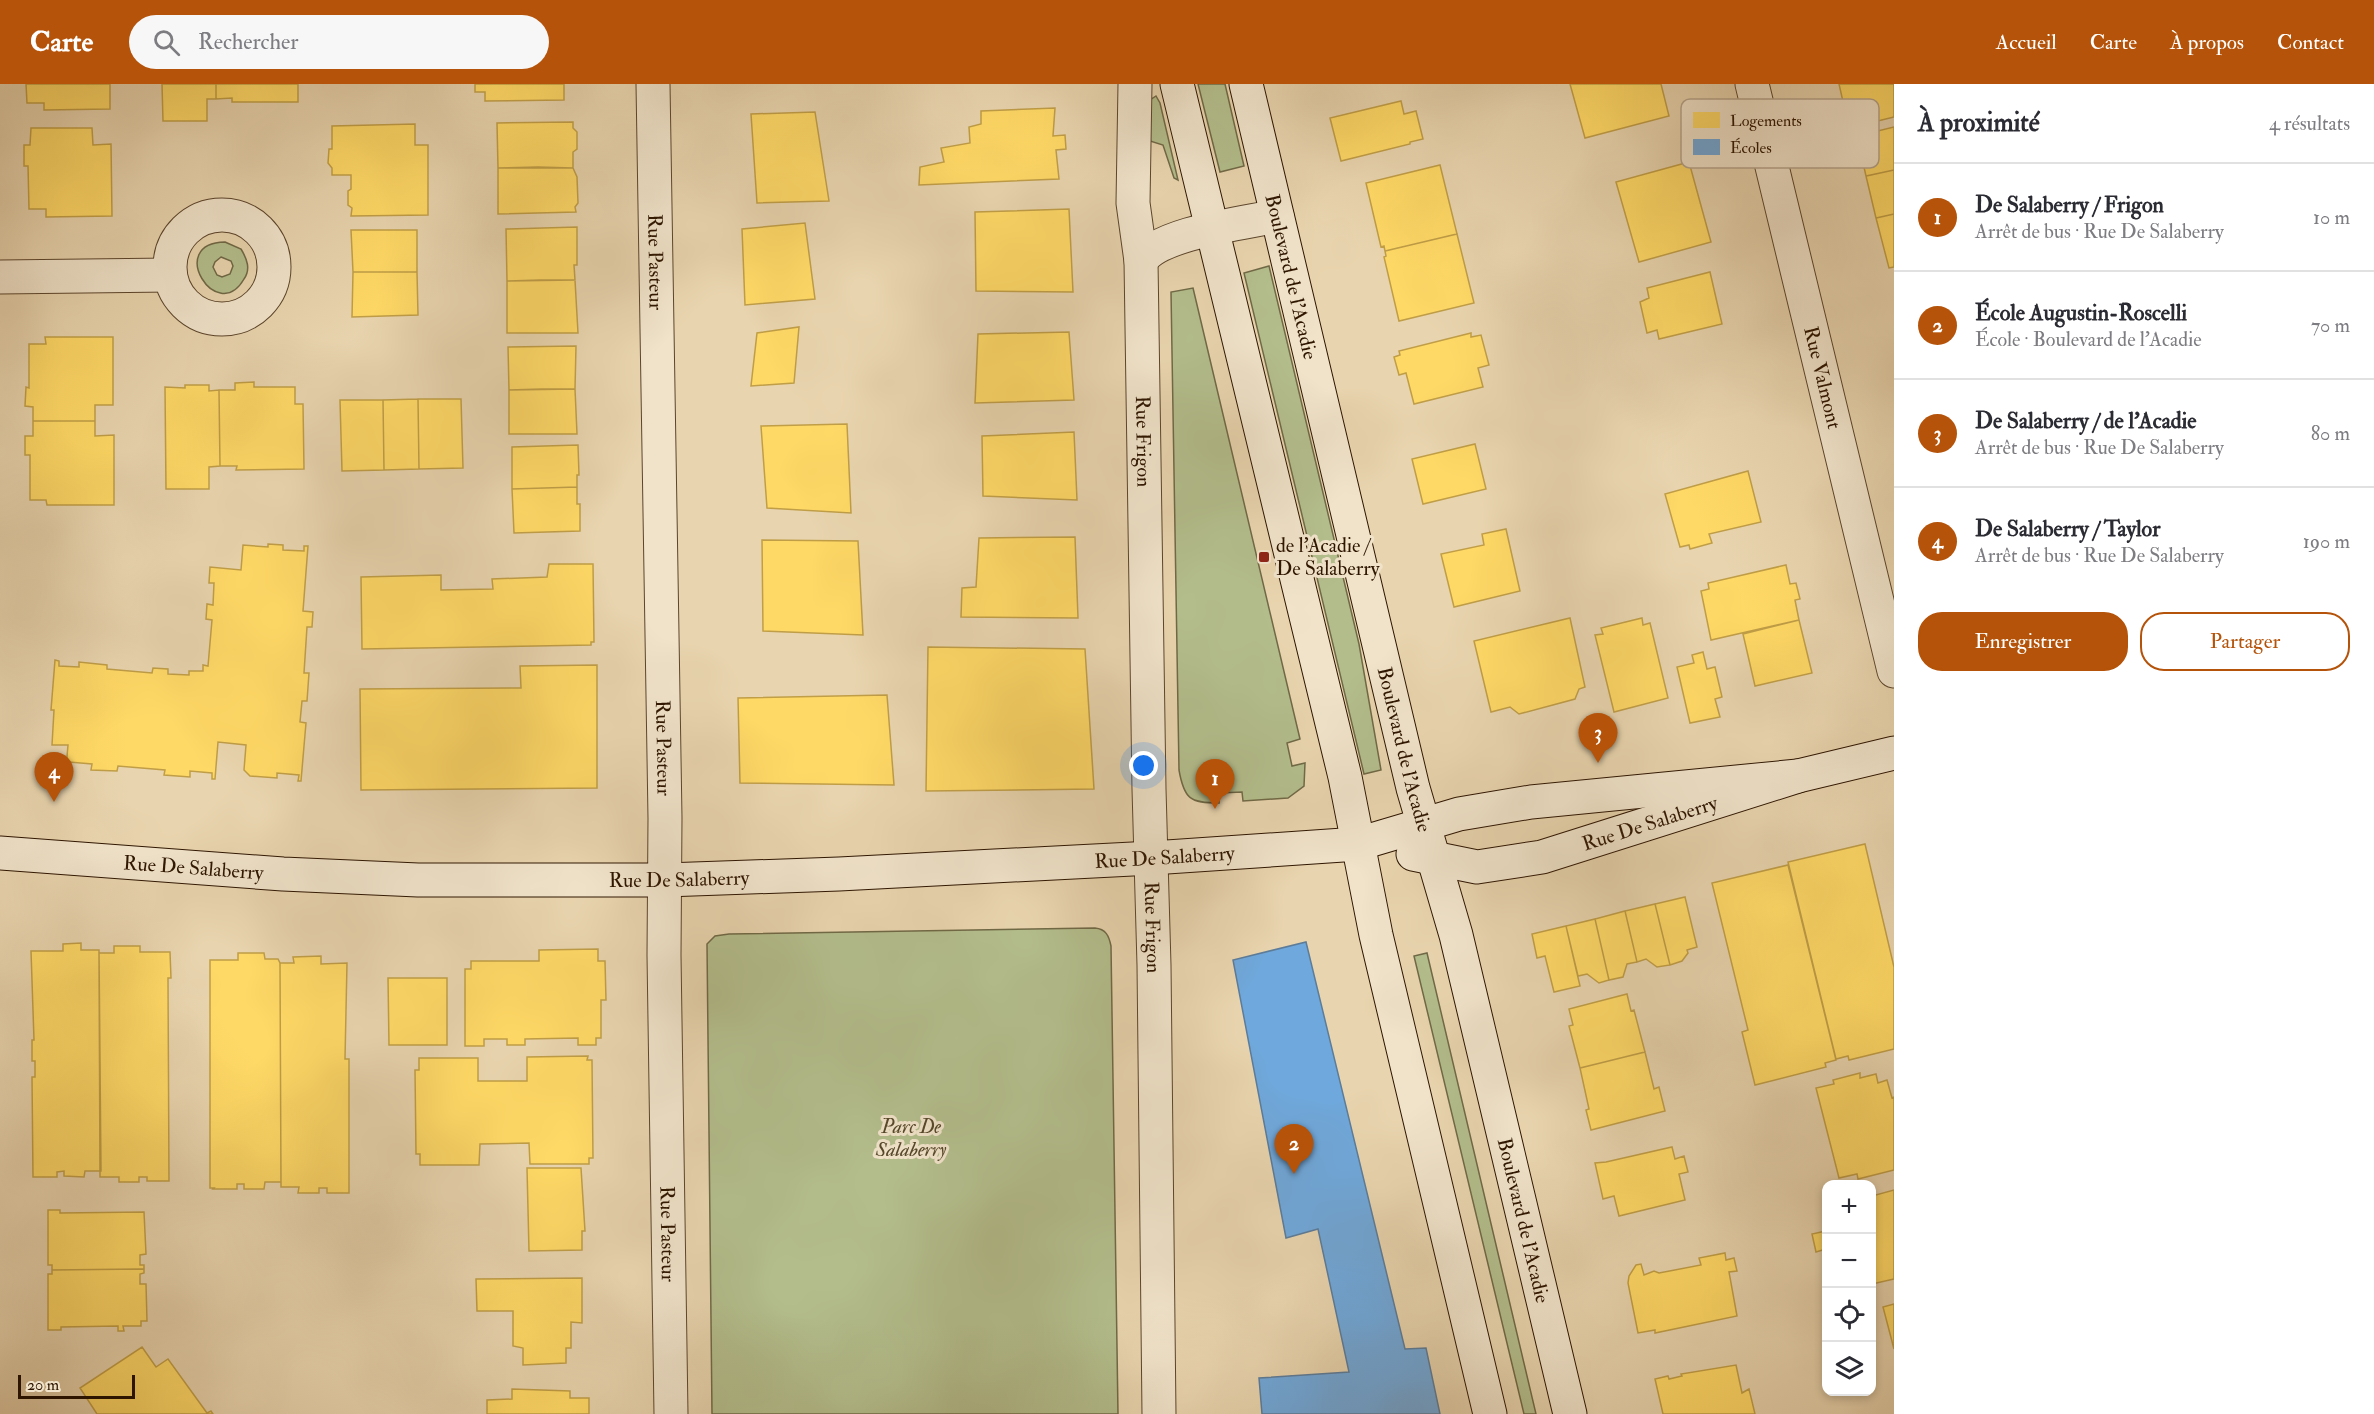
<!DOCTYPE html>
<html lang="fr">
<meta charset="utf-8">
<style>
:root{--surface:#fff;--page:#f7f7f7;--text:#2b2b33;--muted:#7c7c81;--line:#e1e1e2;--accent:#b45309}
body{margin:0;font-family:"IM FELL Double Pica",serif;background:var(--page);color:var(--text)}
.controls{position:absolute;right:18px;bottom:18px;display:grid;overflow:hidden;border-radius:12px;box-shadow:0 3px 9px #0003}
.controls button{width:54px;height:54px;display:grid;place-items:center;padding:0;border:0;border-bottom:2px solid var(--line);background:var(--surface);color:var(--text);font:30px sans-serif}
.scale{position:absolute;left:18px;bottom:15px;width:117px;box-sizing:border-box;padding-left:6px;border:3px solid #2e1500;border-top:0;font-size:16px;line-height:21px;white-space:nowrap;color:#2e1500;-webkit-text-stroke:4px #f0e3ca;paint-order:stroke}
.you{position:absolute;left:1144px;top:682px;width:21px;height:21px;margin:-15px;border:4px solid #fff;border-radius:50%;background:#1a73e8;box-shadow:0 0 0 9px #1a73e833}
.badge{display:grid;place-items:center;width:39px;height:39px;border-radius:50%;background:var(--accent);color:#fff;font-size:20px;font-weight:700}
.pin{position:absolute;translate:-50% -50px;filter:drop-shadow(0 2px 3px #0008)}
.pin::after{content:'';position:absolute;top:32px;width:21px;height:18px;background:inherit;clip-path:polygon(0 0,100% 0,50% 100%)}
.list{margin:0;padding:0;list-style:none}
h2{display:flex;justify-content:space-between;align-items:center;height:78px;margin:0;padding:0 24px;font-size:26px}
h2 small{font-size:20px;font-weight:400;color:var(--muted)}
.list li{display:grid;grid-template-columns:39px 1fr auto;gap:18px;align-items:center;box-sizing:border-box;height:108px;padding:0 24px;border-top:2px solid var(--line)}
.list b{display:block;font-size:22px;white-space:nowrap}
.list p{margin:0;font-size:20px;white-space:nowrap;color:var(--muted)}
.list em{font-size:20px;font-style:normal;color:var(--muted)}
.actions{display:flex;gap:12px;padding:18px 24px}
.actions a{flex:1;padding:14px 0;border:2px solid var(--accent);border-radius:24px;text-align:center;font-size:21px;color:var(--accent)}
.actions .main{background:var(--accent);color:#fff}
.icon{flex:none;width:33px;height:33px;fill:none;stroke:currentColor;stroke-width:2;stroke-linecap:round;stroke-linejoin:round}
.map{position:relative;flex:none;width:1894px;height:1330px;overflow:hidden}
header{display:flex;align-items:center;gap:36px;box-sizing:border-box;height:84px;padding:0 30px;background:var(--accent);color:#fff}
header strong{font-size:28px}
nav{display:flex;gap:33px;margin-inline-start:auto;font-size:21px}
.search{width:420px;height:54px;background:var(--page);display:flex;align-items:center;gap:15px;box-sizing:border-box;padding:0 21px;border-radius:33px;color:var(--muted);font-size:22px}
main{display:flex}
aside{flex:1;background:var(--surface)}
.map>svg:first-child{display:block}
</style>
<header>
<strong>Carte</strong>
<div class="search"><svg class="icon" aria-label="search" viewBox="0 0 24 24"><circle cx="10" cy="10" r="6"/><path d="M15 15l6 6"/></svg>Rechercher</div>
<nav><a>Accueil</a><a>Carte</a><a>À propos</a><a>Contact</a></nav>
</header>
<main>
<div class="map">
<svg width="1894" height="1330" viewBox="0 0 1894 1330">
<rect width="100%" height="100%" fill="#e8d4ae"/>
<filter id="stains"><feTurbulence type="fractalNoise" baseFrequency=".00333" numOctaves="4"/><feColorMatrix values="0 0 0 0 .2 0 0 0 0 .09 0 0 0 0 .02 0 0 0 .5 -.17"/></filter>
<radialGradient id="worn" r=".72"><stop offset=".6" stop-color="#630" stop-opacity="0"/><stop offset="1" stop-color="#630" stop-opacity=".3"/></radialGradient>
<path fill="#b3bd8c" stroke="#706946" stroke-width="1.5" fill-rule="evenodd" d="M 1198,0 L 1225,0 L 1244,82 L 1220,88 Z
M 1156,12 L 1160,19 L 1178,96 L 1174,94 L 1163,61 L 1150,57 L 1150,16 Z
M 225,158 L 241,165 C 247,175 251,185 244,195 C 217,242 165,159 225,158 ZM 221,173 L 231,177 L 233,182 L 230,190 L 222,193 L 217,191 L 213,183 L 215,178 Z
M 1269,182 L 1359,560 L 1381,686 L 1364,690 L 1244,189 Z
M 1193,204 L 1300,655 L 1287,659 L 1292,682 L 1305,679 L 1304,702 L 1288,714 L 1243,717 L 1242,708 L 1219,709 L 1219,719 C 1190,719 1184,715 1179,686 L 1171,208 Z
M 1095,844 C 1106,845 1109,852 1111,862 L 1118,1330 L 712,1330 L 707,860 L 715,852 L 729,850 Z
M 1427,869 L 1536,1330 L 1524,1330 L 1414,872 Z"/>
<path fill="#ffd966" stroke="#c09e47" stroke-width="1.5" d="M 26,0 L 110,0 L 110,25 L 44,26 L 44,19 L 27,19 Z
M 162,0 L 216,0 L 216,15 L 207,15 L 207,37 L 163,37 Z
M 216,0 L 298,0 L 298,18 L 232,18 L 232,14 L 216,15 Z
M 475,0 L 564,0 L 564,16 L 485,17 L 485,8 L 475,8 Z
M 1570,0 L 1661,0 L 1669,32 L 1585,54 Z
M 1839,0 L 1894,0 L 1894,33 L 1849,44 Z
M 1401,17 L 1404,30 L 1416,27 L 1423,55 L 1410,58 L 1410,60 L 1341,77 L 1330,34 Z
M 1055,24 L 1053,52 L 1065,51 L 1066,65 L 1056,66 L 1059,95 L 919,101 L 920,83 L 944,78 L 941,64 L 970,59 L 969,43 L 981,40 L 981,27 Z
M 815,28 L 829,117 L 757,119 L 751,30 Z
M 573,38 L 573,44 L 577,48 L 577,65 L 573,68 L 573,84 L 498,84 L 497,39 Z
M 415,40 L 415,61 L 428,61 L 428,131 L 351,132 L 352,124 L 348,121 L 348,107 L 351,105 L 351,91 L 332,91 L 332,84 L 328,79 L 329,65 L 332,65 L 332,42 Z
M 1894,43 L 1894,86 L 1866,92 L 1857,52 Z
M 31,44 L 92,44 L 93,61 L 111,60 L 112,132 L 46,133 L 46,125 L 29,125 L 28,82 L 24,82 L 24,61 L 30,61 Z
M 1689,78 L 1711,158 L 1639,178 L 1616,98 Z
M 1440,81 L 1457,150 L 1385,167 L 1384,162 L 1381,163 L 1366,99 Z
M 538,83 L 573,84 L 577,93 L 578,119 L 575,123 L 576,128 L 498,130 L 498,84 Z
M 1894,86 L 1894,130 L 1876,134 L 1866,92 Z
M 1069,125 L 1073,208 L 976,207 L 975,128 Z
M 1894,130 L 1894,183 L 1889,184 L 1876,134 Z
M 805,139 L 815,215 L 745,221 L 742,145 Z
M 577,143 L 577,181 L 574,181 L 575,196 L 507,197 L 506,145 Z
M 351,146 L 417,146 L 417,188 L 353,188 Z
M 1457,150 L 1474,219 L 1399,237 L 1384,173 L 1386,172 L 1385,167 Z
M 353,188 L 417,188 L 418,231 L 352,233 Z
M 1710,188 L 1722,240 L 1659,255 L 1657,246 L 1647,249 L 1640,218 L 1649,214 L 1647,204 Z
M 540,196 L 575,196 L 578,249 L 507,249 L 507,197 Z
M 799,243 L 794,299 L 751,302 L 757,249 Z
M 1069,248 L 1074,316 L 975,319 L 978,250 Z
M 1471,249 L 1471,253 L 1481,251 L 1489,281 L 1478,284 L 1483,303 L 1414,320 L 1406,289 L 1399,291 L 1394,273 L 1400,271 L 1399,267 Z
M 45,253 L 113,253 L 113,321 L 95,321 L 95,337 L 33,337 L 33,323 L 25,322 L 26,303 L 29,304 L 29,260 L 46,260 Z
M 576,262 L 575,305 L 509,306 L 508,263 Z
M 254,298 L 254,303 L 295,303 L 295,320 L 303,320 L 304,385 L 236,386 L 237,382 L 220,382 L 219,306 L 235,306 L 235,299 Z
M 185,301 L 209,301 L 209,307 L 219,306 L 220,382 L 209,383 L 209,405 L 166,405 L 165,303 L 185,304 Z
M 542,305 L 575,305 L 577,350 L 509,350 L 509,306 Z
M 418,315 L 419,385 L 384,386 L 383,316 Z
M 418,315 L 461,315 L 463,384 L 419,385 Z
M 340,316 L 383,316 L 384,386 L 342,387 Z
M 33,337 L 95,337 L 95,352 L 114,351 L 114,421 L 47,421 L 46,416 L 30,416 L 30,371 L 25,371 L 25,352 L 33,352 Z
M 847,340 L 851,429 L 767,424 L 761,342 Z
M 1074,348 L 1077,416 L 983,412 L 982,352 Z
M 1475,360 L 1486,405 L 1423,420 L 1412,375 Z
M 578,361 L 579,391 L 577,391 L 577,403 L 512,405 L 512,363 Z
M 1748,387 L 1761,438 L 1709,450 L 1712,459 L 1690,465 L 1689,461 L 1680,463 L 1665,410 Z
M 577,403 L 577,420 L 580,420 L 580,447 L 514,449 L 512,405 Z
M 1506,445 L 1520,507 L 1454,523 L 1441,470 L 1484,461 L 1482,450 Z
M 1075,453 L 1078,534 L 961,533 L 962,504 L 976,503 L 979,454 Z
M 762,456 L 858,457 L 863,551 L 763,547 Z
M 268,460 L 283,461 L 283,466 L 304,467 L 304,462 L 308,462 L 303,527 L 313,528 L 312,543 L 307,543 L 304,589 L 309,589 L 307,617 L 302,617 L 300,638 L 306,639 L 301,697 L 298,697 L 299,691 L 277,689 L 277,694 L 250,692 L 244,686 L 246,661 L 218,658 L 215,695 L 212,695 L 212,689 L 190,687 L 190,693 L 164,691 L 165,686 L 118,682 L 117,687 L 91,686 L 92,680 L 69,678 L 69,684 L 66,684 L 68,661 L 52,661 L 54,626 L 51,626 L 55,576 L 59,577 L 59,582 L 79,583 L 79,578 L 107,581 L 107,585 L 152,589 L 153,584 L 168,585 L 168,590 L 189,591 L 189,587 L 203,587 L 203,581 L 208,582 L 212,536 L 206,535 L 207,520 L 213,521 L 214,499 L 209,499 L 210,483 L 241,486 L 243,461 L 268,463 Z
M 549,480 L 593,480 L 594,558 L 591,558 L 591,561 L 362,565 L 361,493 L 441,491 L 441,506 L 493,505 L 492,495 L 547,493 Z
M 1786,481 L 1790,500 L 1796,499 L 1800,515 L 1795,516 L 1799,536 L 1711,556 L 1701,507 L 1709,505 L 1708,499 Z
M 1570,534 L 1585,603 L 1579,605 L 1575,615 L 1519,630 L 1510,623 L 1491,628 L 1474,557 Z
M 1642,534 L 1643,541 L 1650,539 L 1668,614 L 1614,628 L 1595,551 L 1603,550 L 1601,544 Z
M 1799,536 L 1812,589 L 1755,602 L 1743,550 Z
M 928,563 L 1085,565 L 1094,705 L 926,707 Z
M 1703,568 L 1707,585 L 1715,583 L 1722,613 L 1715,615 L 1720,633 L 1690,639 L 1677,583 L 1694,579 L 1692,571 Z
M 597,581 L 597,704 L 361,706 L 360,605 L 521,604 L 520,582 Z
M 887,611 L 894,701 L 740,699 L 738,614 Z
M 1865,760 L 1894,883 L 1894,965 L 1849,976 L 1848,972 L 1836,975 L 1788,778 Z
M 1788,781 L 1836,976 L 1825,979 L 1826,983 L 1755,1001 L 1742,948 L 1748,946 L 1712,799 Z
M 1685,813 L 1697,863 L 1687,866 L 1688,869 L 1682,877 L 1670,881 L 1655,820 Z
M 1655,820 L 1670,881 L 1657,883 L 1646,875 L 1637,878 L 1625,827 Z
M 1625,827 L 1637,878 L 1627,880 L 1623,893 L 1609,896 L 1595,835 Z
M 1595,835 L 1609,896 L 1599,899 L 1587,890 L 1578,892 L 1566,842 Z
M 1566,842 L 1580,902 L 1554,908 L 1545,872 L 1537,874 L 1532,850 Z
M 81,859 L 81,866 L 99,866 L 101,1087 L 85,1087 L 84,1093 L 64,1092 L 64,1087 L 57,1088 L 57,1093 L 33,1093 L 32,993 L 35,993 L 35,977 L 32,977 L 32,956 L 34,956 L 31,867 L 63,867 L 63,860 Z
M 114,862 L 140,862 L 140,868 L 170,868 L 171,894 L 168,894 L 169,1097 L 147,1097 L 147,1093 L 139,1093 L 139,1098 L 119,1098 L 119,1093 L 100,1093 L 99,869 L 114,869 Z
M 598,865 L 598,877 L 605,877 L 606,916 L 601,916 L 601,954 L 596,954 L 596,961 L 578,961 L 578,954 L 525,955 L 525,961 L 507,961 L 507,955 L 484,955 L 484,962 L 465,962 L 465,885 L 471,885 L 471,877 L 539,877 L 539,866 Z
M 238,869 L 264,869 L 265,875 L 278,875 L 280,879 L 281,1098 L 265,1098 L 264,1105 L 244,1105 L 244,1100 L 237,1100 L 237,1105 L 213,1105 L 214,1104 L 210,1104 L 210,876 L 238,876 Z
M 321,872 L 321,880 L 347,879 L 345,975 L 349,975 L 349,1109 L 327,1109 L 327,1104 L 319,1104 L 319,1109 L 298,1109 L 299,1103 L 281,1103 L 280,879 L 294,879 L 293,873 Z
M 388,894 L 447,894 L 447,961 L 389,961 Z
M 1627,910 L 1631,927 L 1634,926 L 1645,968 L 1580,984 L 1569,942 L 1573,941 L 1569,925 Z
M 1645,968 L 1654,1005 L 1659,1003 L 1665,1027 L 1591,1046 L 1586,1026 L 1589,1025 L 1580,984 Z
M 588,972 L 587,976 L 592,976 L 593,1074 L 589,1074 L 589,1080 L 530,1080 L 529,1059 L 480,1060 L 479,1081 L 420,1081 L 420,1070 L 416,1070 L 415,986 L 419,986 L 419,974 L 478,974 L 478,997 L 527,997 L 527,973 Z
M 1860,989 L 1860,994 L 1876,990 L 1878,999 L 1887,996 L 1892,1014 L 1894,1013 L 1894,1086 L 1858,1095 L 1857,1090 L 1839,1094 L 1816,1004 L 1834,1000 L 1833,996 Z
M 1672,1063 L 1675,1075 L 1684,1072 L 1688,1088 L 1679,1090 L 1685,1116 L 1619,1132 L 1614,1112 L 1603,1115 L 1595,1079 L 1606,1078 Z
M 527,1084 L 581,1084 L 585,1147 L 582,1147 L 582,1166 L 529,1167 Z
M 1894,1106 L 1894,1195 L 1872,1200 L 1872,1112 Z
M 48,1126 L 60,1126 L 60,1129 L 144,1128 L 146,1170 L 140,1171 L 140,1181 L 144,1181 L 144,1185 L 52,1186 L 52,1181 L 48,1181 Z
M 1826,1147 L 1826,1165 L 1816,1168 L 1812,1150 Z
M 1725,1169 L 1726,1176 L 1734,1174 L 1737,1187 L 1729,1188 L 1737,1232 L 1655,1249 L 1655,1246 L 1638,1249 L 1628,1199 L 1629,1192 L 1636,1181 L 1641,1180 L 1644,1191 L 1654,1187 L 1659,1189 L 1701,1181 L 1699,1174 Z
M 140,1185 L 144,1185 L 144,1189 L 140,1190 L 140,1200 L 146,1200 L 147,1237 L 141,1237 L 141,1242 L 123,1242 L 124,1247 L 118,1247 L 118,1242 L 61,1243 L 61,1246 L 48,1246 L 48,1190 L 52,1190 L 52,1186 Z
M 582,1194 L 582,1239 L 571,1238 L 571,1264 L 566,1264 L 566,1279 L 523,1281 L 523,1264 L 513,1262 L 513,1227 L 477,1227 L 476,1195 Z
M 1894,1220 L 1894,1265 L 1883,1223 Z
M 142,1263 L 156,1283 L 168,1275 L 207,1329 L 211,1327 L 213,1330 L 97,1330 L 80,1304 Z
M 1736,1281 L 1742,1309 L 1749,1305 L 1755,1330 L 1663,1330 L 1655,1295 L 1668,1292 L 1669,1295 L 1682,1292 L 1681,1290 Z
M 512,1305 L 570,1307 L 570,1314 L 589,1314 L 589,1330 L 487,1330 L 487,1316 L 512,1315 Z"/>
<path fill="#6fa8dc" stroke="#5c7c9a" stroke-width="1.5" d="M 1306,858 L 1405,1265 L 1426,1264 L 1440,1330 L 1262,1330 L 1259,1294 L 1349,1288 L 1318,1145 L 1286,1154 L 1233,876 Z"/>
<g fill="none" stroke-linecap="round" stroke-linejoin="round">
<defs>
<g id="minor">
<path id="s1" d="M 653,0 L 665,734 L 664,871 L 671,1330"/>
<path id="s2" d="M 1135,0 L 1133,119 L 1141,177 L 1149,705 L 1154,881 L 1159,1330"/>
<path id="s3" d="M 1752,0 L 1894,587"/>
<circle cx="222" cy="183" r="52"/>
<path d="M 1141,177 C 1158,149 1245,139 1277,132"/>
<path d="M 0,193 L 170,191"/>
</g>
<g id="secondary">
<path d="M 1177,0 L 1345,693 L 1376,851 L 1490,1330"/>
<path id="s4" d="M 1246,0 L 1413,704 L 1456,851 L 1570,1330"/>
<path id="s5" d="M 0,769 L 283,790 L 418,796 L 665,796 L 839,790 L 1152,774 L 1358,760 L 1459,730 L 1531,718 L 1798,692"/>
<path id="s6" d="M 1413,770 L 1477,783 L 1542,773 L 1798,692 L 1894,669"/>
</g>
</defs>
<use href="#minor" stroke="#5c452c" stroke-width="35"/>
<use href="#secondary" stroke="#2e1500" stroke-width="35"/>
<use href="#minor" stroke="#f0e3ca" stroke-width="33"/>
<use href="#secondary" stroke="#f0e3ca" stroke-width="33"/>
</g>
<rect fill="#8f2418" stroke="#f0e3ca" stroke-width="2" x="1258" y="467" width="12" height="12" rx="3"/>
<g text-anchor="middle" stroke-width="6" stroke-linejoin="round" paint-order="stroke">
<g font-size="20" fill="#2e1500" stroke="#f0e3ca">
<text dy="7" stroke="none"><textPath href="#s1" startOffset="178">Rue Pasteur</textPath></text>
<text dy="7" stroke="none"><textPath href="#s4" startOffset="198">Boulevard de l'Acadie</textPath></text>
<text dy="7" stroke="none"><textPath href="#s3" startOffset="302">Rue Valmont</textPath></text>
<text dy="7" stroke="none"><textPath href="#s2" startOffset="358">Rue Frigon</textPath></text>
<text dy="7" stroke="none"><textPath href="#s1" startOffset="664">Rue Pasteur</textPath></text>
<text dy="7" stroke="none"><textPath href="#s4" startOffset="684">Boulevard de l'Acadie</textPath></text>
<text dy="7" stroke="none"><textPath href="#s6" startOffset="244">Rue De Salaberry</textPath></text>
<text dy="7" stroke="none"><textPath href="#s5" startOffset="1166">Rue De Salaberry</textPath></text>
<text dy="7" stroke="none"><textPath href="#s5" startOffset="194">Rue De Salaberry</textPath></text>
<text dy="7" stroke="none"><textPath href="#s5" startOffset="680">Rue De Salaberry</textPath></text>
<text dy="7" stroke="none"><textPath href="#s2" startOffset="844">Rue Frigon</textPath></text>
<text dy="7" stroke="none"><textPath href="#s4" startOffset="1170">Boulevard de l'Acadie</textPath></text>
<text dy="7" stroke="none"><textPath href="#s1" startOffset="1150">Rue Pasteur</textPath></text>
</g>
<g font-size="20" fill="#2e1500" stroke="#f0e3ca" text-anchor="start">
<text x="1276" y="468">de l'Acadie /<tspan x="1276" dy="23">De Salaberry</tspan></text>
</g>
<g font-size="20" font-style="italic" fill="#56472a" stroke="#f0e3ca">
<text x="911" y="1049">Parc De<tspan x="911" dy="23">Salaberry</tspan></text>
</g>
</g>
<rect x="1681" y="15" width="198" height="69" rx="9" fill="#f0e3ca" stroke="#b6a58d" stroke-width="1.5"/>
<rect x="1693" y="28" width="27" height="16" fill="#ffd966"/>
<rect x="1693" y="55" width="27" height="16" fill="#6fa8dc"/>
<g font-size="16" fill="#2e1500">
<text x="1730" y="42">Logements</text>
<text x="1730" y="69">Écoles</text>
</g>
<rect width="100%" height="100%" filter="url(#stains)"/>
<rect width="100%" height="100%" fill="url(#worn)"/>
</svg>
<div class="controls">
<button>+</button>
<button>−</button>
<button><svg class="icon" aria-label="locate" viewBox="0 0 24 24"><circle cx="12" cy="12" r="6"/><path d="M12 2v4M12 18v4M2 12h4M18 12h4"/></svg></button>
<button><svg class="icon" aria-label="layers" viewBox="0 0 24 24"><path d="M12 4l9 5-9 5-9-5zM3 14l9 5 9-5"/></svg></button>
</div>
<div class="scale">20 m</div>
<div class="you"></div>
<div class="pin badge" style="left:1215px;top:725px">1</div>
<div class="pin badge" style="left:1294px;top:1090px">2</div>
<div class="pin badge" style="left:1598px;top:679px">3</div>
<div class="pin badge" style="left:54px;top:718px">4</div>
</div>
<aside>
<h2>À proximité<small>4 résultats</small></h2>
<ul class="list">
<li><span class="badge">1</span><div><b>De Salaberry / Frigon</b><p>Arrêt de bus · Rue De Salaberry</p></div><em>10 m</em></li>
<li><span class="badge">2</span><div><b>École Augustin-Roscelli</b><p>École · Boulevard de l'Acadie</p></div><em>70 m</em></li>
<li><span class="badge">3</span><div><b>De Salaberry / de l'Acadie</b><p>Arrêt de bus · Rue De Salaberry</p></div><em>80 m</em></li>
<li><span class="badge">4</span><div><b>De Salaberry / Taylor</b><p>Arrêt de bus · Rue De Salaberry</p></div><em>190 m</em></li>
</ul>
<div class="actions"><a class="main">Enregistrer</a><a>Partager</a></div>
</aside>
</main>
